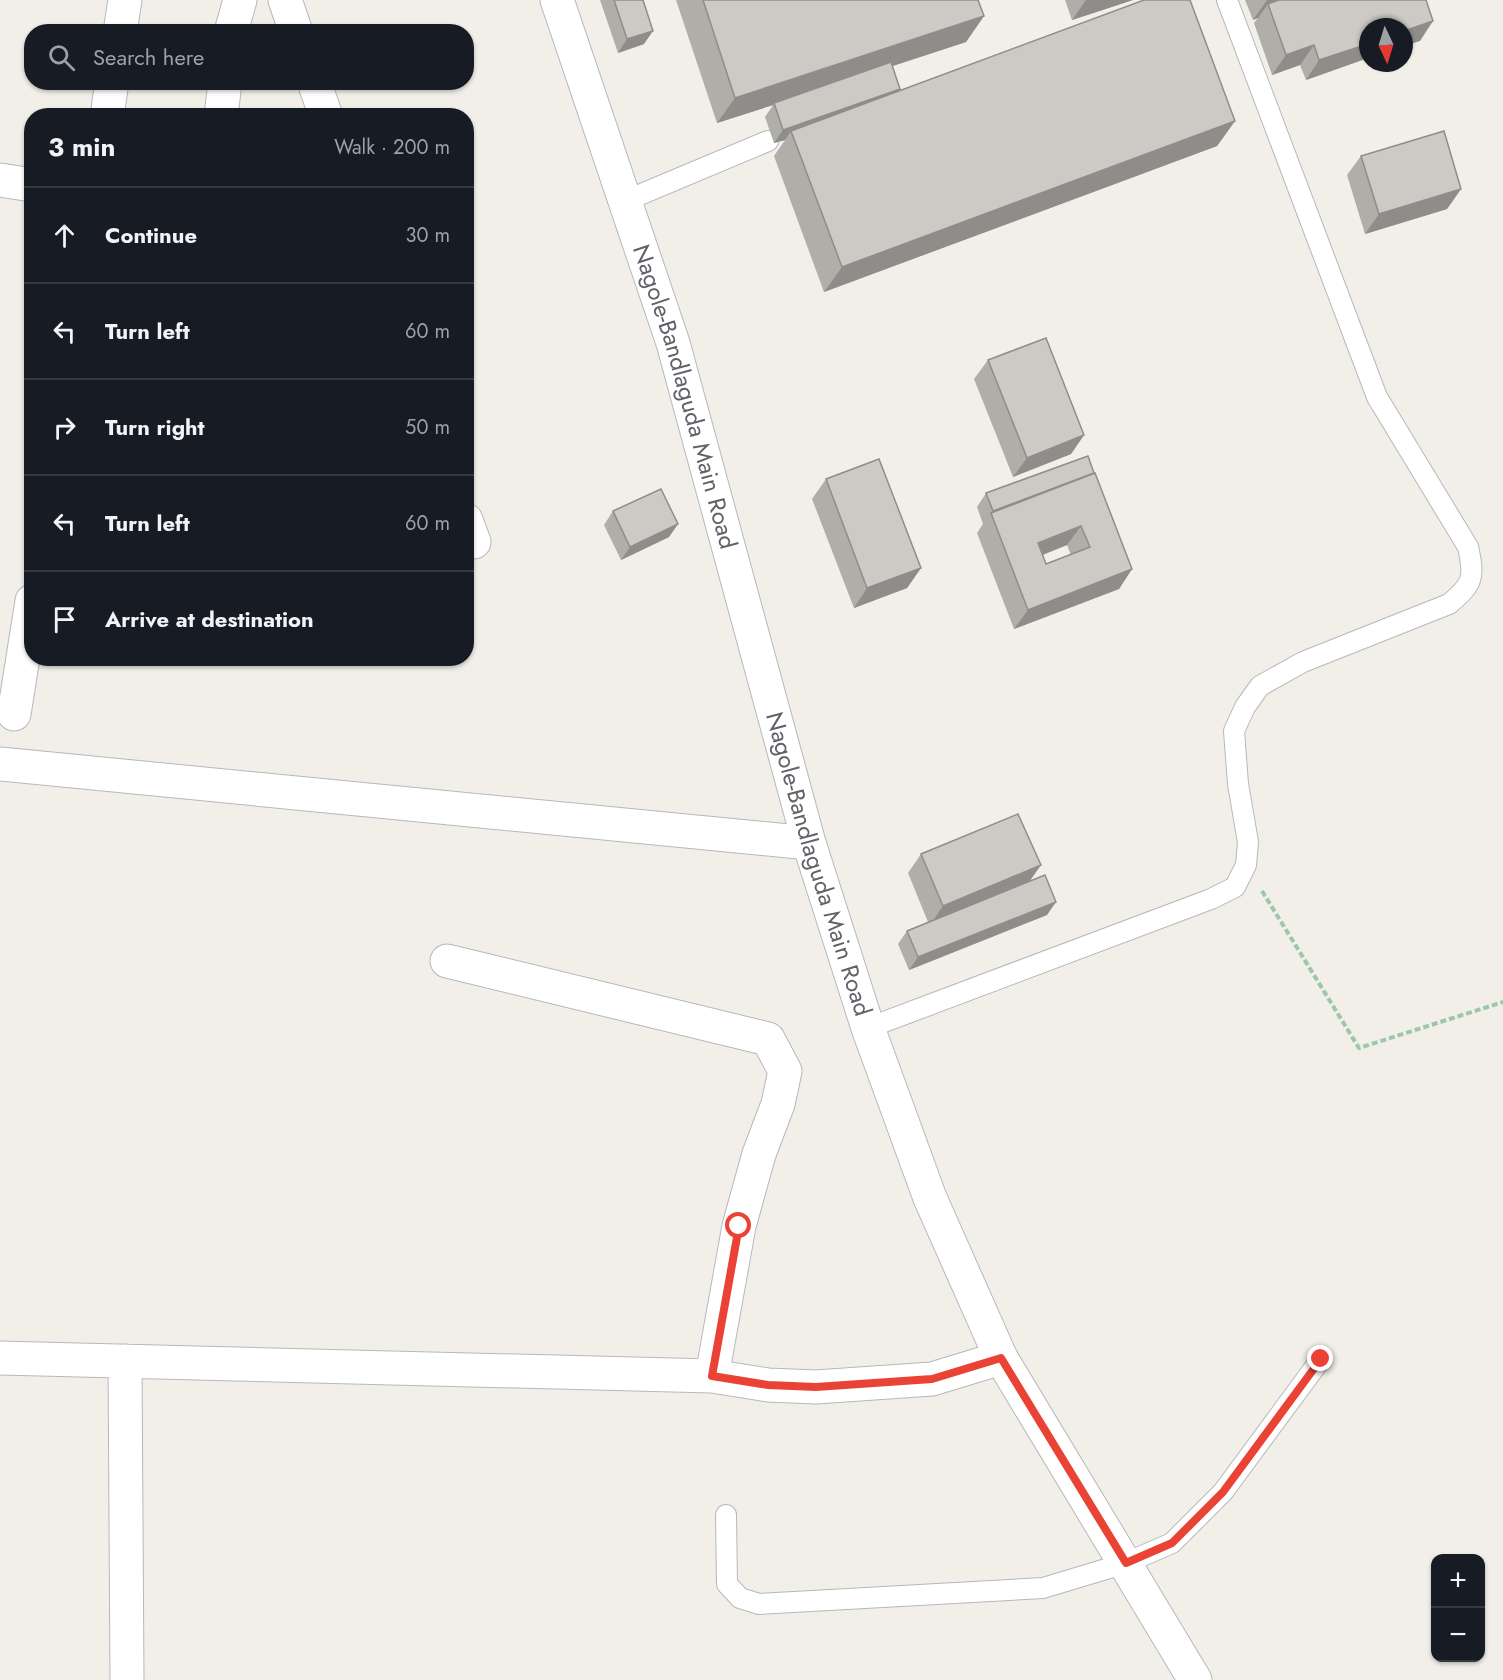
<!DOCTYPE html>
<meta charset="utf-8">
<style>
:root{--surface:#171b24;--page:#20242c;--text:#f1f3f6;--muted:#9ea1a6;--line:#363941}
body{margin:0;font-family:Jost,sans-serif;background:var(--page);color:var(--text)}
.controls{position:absolute;right:18px;bottom:18px;display:grid;overflow:hidden;border-radius:12px;box-shadow:0 2px 4px #0004}
.controls button{width:54px;height:54px;display:grid;place-items:center;padding:0;border:0;border-bottom:2px solid var(--line);background:var(--surface);color:var(--text);font:30px sans-serif}
.compass{position:absolute;left:1359px;top:18px;width:54px;height:54px;border-radius:50%;background:var(--surface);box-shadow:0 2px 4px #0004;rotate:176deg}
.stop{position:absolute;width:18px;height:18px;margin:-14px;border:4px solid #ea4335;border-radius:50%;background:#fff}
.stop.end{background:#ea4335;border-color:#fff;box-shadow:0 2px 6px #0008}
.list{margin:0;padding:0;list-style:none}
h2{display:flex;justify-content:space-between;align-items:center;height:78px;margin:0;padding:0 24px;font-size:26px}
h2 small{font-size:20px;font-weight:400;color:var(--muted)}
.list li{display:grid;grid-template-columns:39px 1fr auto;gap:18px;align-items:center;box-sizing:border-box;height:96px;padding:0 24px;border-top:2px solid var(--line)}
.list b{display:block;font-size:22px;white-space:nowrap}
.list em{font-size:20px;font-style:normal;color:var(--muted)}
.icon{flex:none;width:33px;height:33px;fill:none;stroke:currentColor;stroke-width:2;stroke-linecap:round;stroke-linejoin:round}
.map{position:relative;flex:none;width:1503px;height:1680px;overflow:hidden}
.search{position:absolute;background:var(--surface);box-shadow:0 2px 4px #0004;left:24px;top:24px;width:450px;height:66px;display:flex;align-items:center;gap:15px;box-sizing:border-box;padding:0 21px;border-radius:24px;color:var(--muted);font-size:22px}
.panel{position:absolute;background:var(--surface);box-shadow:0 2px 4px #0004;left:24px;top:108px;width:450px;height:558px;border-radius:24px}
.map>svg:first-child{display:block}
</style>
<div class="map">
<svg width="1503" height="1680" viewBox="0 0 1503 1680">
<rect width="100%" height="100%" fill="#f1efe8"/>
<g fill="none" stroke-linecap="round" stroke-linejoin="round">
<defs>
<path id="service" d="M 625,201 L 768,141
M 868,1028 L 1211,899 L 1235,887 L 1246,865 L 1248,842 L 1238,784 L 1234,731 L 1245,707 L 1260,686 L 1303,662 L 1449,604 C 1473,584 1475,578 1468,547 L 1377,397 L 1227,0
M 726,1515 L 727,1584 L 740,1598 L 759,1604 L 1043,1588 L 1126,1563 L 1172,1543 L 1223,1492 L 1321,1359"/>
<path id="minor" d="M 285,0 L 296,32
M 120,32 L 125,0
M 231,32 L 240,0
M 314,82 L 326,116
M 107,116 L 112,82
M 221,116 L 225,82
M 0,180 L 32,185
M 466,520 L 474,542
M 14,714 L 32,601
M 0,764 L 809,843
M 447,961 L 768,1039 L 785,1071 L 778,1104 L 759,1154 L 739,1226 L 712,1376
M 0,1358 L 712,1376 L 768,1385 L 816,1387 L 932,1379 L 1001,1358
M 125,1361 L 127,1680"/>
<g id="tertiary">
<path id="s1" d="M 557,0 L 673,343 L 809,843 L 868,1028 L 930,1198 L 1001,1358 L 1195,1680"/>
</g>
</defs>
<use href="#service" stroke="#b5b8bc" stroke-width="22"/>
<use href="#minor" stroke="#b5b8bc" stroke-width="35"/>
<use href="#tertiary" stroke="#b5b8bc" stroke-width="35"/>
<path stroke="#9cc7a9" stroke-width="4" stroke-dasharray="6 3" stroke-linecap="butt" d="M 1262,891 L 1359,1048 L 1503,1002"/>
<use href="#service" stroke="#fff" stroke-width="20"/>
<use href="#minor" stroke="#fff" stroke-width="33"/>
<use href="#tertiary" stroke="#fff" stroke-width="33"/>
</g>
<path fill="#afaea9" fill-rule="evenodd" d="M 600,0 L 643,0 L 644,44 L 618,53 Z
M 676,0 L 978,0 L 984,16 L 966,42 L 892,66 L 900,89 L 899,91 L 1235,121 L 1217,146 L 824,292 L 774,156 L 785,140 L 774,143 L 765,117 L 773,105 L 717,123 Z
M 1065,0 L 1133,0 L 1072,20 Z
M 1245,0 L 1426,0 L 1420,41 L 1368,27 L 1368,58 L 1306,80 L 1300,65 L 1272,75 L 1254,23 L 1258,18 L 1253,20 Z
M 1361,156 L 1461,189 L 1447,209 L 1365,234 L 1347,175 Z
M 988,360 L 1084,435 L 1071,454 L 1013,477 L 974,379 Z
M 1094,473 L 1132,569 L 1119,589 L 1014,629 L 977,533 L 983,524 L 977,507 L 986,493 ZM 1067,545 L 1071,555 L 1046,564 L 1043,555 Z
M 826,479 L 921,568 L 907,588 L 854,608 L 812,499 Z
M 613,511 L 678,524 L 669,537 L 621,560 L 604,525 Z
M 921,854 L 1029,882 L 1047,915 L 909,970 L 898,944 L 907,931 L 928,922 L 908,873 Z"/>
<path fill="#8f8d8a" d="M 1086,0 L 1133,0 L 1072,20 Z
M 1267,0 L 1306,0 L 1268,4 L 1258,18 L 1253,20 Z
M 984,16 L 966,42 L 774,105 L 774,103 L 773,105 L 717,123 L 735,98 Z
M 1433,21 L 1420,41 L 1404,46 L 1404,31 Z
M 653,31 L 644,44 L 618,53 L 627,39 Z
M 1368,44 L 1368,58 L 1306,80 L 1319,60 Z
M 1314,45 L 1300,65 L 1272,75 L 1286,55 Z
M 900,89 L 891,102 L 791,131 L 785,140 L 774,143 L 783,130 Z
M 1235,121 L 1217,146 L 824,292 L 842,267 Z
M 1461,189 L 1447,209 L 1365,234 L 1379,214 Z
M 1084,435 L 1071,454 L 1013,477 L 1027,458 Z
M 678,524 L 669,537 L 621,560 L 630,547 Z
M 1081,526 L 1067,545 L 1024,562 L 1038,543 Z
M 921,568 L 907,588 L 854,608 L 867,588 Z
M 1132,569 L 1119,589 L 1014,629 L 1028,610 Z
M 1041,865 L 1027,885 L 930,925 L 943,906 Z
M 1056,902 L 1047,915 L 909,970 L 918,957 Z"/>
<path fill="#cccac5" stroke="#8f8d8a" stroke-width="1.5" fill-rule="evenodd" d="M 614,0 L 643,0 L 653,31 L 627,39 Z
M 703,0 L 978,0 L 984,16 L 735,98 Z
M 1144,0 L 1190,0 L 1235,121 L 842,267 L 791,131 Z
M 1279,0 L 1426,0 L 1433,21 L 1404,31 L 1404,27 L 1368,27 L 1368,44 L 1319,60 L 1314,45 L 1286,55 L 1268,4 Z
M 891,62 L 900,89 L 783,130 L 774,103 Z
M 1444,131 L 1461,189 L 1379,214 L 1361,156 Z
M 1046,338 L 1084,435 L 1027,458 L 988,360 Z
M 1088,456 L 1094,473 L 993,511 L 986,493 Z
M 879,459 L 921,568 L 867,588 L 826,479 Z
M 1095,473 L 1132,569 L 1028,610 L 991,513 ZM 1081,526 L 1090,547 L 1046,564 L 1038,543 Z
M 661,489 L 678,524 L 630,547 L 613,511 Z
M 1018,814 L 1041,865 L 943,906 L 921,854 Z
M 1045,875 L 1056,902 L 918,957 L 907,931 Z"/>
<g fill="none" stroke-linecap="round" stroke-linejoin="round">
<path stroke="#ea4335" stroke-width="8" d="M 739,1226 L 712,1376 L 768,1385 L 816,1387 L 932,1379 L 1001,1358 L 1126,1563 L 1172,1543 L 1223,1492 L 1321,1359"/>
</g>
<g text-anchor="middle" stroke-width="4.5" stroke-linejoin="round" paint-order="stroke">
<g font-size="24" fill="#5f6368" stroke="#fff">
<text dy="8" stroke="none"><textPath href="#s1" startOffset="417">Nagole-Bandlaguda Main Road</textPath></text>
<text dy="8" stroke="none"><textPath href="#s1" startOffset="903">Nagole-Bandlaguda Main Road</textPath></text>
</g>
</g>
</svg>
<div class="controls">
<button>+</button>
<button>−</button>
</div>
<svg class="compass" viewBox="-18 -18 36 36"><path d="M0-13l5 13h-10z" fill="#e53935"/><path d="M0 13l5-13h-10z" fill="#9ea1a6"/></svg>
<div class="stop" style="left:739px;top:1226px"></div>
<div class="stop end" style="left:1321px;top:1359px"></div>
<div class="search"><svg class="icon" aria-label="search" viewBox="0 0 24 24"><circle cx="10" cy="10" r="6"/><path d="M15 15l6 6"/></svg>Search here</div>
<section class="panel">
<h2>3 min<small>Walk · 200 m</small></h2>
<ul class="list">
<li><svg class="icon" aria-label="ahead" viewBox="0 0 24 24"><path d="M12 20V5M6 11l6-6 6 6"/></svg><div><b>Continue</b></div><em>30 m</em></li>
<li><svg class="icon" aria-label="left" viewBox="0 0 24 24"><path d="M17 20v-9H6M10 6l-5 5 5 5"/></svg><div><b>Turn left</b></div><em>60 m</em></li>
<li><svg class="icon" aria-label="right" viewBox="0 0 24 24"><path d="M7 20v-9h11M14 6l5 5-5 5"/></svg><div><b>Turn right</b></div><em>50 m</em></li>
<li><svg class="icon" aria-label="left" viewBox="0 0 24 24"><path d="M17 20v-9H6M10 6l-5 5 5 5"/></svg><div><b>Turn left</b></div><em>60 m</em></li>
<li><svg class="icon" aria-label="arrive" viewBox="0 0 24 24"><path d="M6 21V4h12l-3 4 3 4H6"/></svg><div><b>Arrive at destination</b></div></li>
</ul>
</section>
</div>
